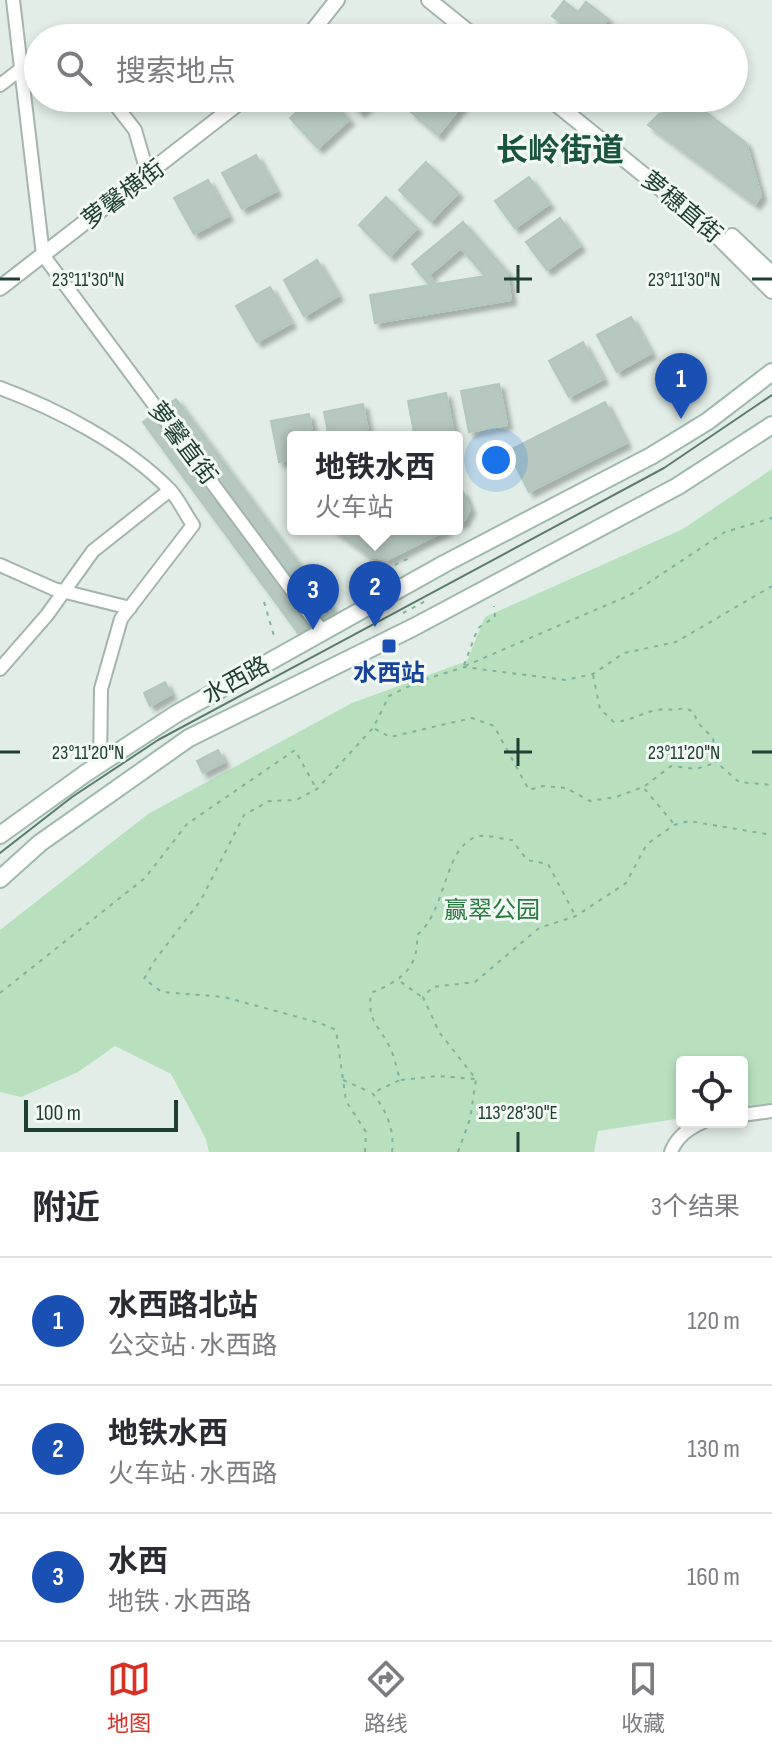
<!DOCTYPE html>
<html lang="zh">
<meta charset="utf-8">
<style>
:root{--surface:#fff;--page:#f2f2f3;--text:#2b2b33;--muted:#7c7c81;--line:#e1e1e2;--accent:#d93025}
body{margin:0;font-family:"Sofia Sans Condensed","Noto Sans SC",sans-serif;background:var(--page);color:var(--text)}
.controls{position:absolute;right:24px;bottom:24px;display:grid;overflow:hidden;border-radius:8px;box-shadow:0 4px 12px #0003}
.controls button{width:72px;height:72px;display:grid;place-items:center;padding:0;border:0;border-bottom:2px solid var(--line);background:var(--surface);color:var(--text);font:40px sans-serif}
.scale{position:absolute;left:24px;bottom:20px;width:154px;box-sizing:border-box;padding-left:8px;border:4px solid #203f33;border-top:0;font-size:22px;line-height:28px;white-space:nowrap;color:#203f33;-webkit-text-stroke:6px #f2f9f5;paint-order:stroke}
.you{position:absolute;left:496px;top:460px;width:28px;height:28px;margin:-20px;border:6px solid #fff;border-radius:50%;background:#1a73e8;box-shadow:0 0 0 12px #1a73e833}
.badge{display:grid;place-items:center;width:52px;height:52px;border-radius:50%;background:var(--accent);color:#fff;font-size:26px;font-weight:700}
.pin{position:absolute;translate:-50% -66px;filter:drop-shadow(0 2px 4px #0008)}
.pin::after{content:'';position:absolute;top:42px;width:28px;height:24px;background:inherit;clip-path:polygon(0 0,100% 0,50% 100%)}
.popup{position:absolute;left:287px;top:431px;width:176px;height:104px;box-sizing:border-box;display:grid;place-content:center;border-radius:8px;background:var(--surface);filter:drop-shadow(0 2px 6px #0005);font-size:26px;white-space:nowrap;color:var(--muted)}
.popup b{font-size:30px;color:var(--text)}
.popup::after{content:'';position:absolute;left:50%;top:100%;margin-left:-16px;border:16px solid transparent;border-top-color:var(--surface)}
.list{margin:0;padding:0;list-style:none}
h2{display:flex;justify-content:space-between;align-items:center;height:104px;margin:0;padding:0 32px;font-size:34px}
h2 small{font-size:26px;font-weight:400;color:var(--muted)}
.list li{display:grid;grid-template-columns:52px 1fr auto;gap:24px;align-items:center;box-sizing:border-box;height:128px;padding:0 32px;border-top:2px solid var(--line)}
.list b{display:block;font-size:30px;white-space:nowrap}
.list p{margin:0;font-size:26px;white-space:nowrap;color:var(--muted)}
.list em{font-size:26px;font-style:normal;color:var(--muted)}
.icon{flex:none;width:44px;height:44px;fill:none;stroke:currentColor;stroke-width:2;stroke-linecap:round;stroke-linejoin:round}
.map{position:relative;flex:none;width:772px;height:1152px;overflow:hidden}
.search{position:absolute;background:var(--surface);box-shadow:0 4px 12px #0003;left:24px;right:24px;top:24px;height:88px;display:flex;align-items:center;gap:20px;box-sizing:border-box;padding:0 28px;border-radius:44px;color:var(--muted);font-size:30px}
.sheet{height:488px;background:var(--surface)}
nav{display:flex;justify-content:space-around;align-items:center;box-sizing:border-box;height:112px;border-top:2px solid var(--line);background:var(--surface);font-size:22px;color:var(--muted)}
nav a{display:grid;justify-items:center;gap:4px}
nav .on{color:var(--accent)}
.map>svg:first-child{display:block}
</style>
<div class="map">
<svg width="772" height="1152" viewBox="0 0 772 1152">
<defs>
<filter id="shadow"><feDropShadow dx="5" dy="5" stdDeviation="2" flood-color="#0004"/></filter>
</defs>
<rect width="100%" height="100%" fill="#e1ede6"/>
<path fill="#b8e0be" d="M 772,469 L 772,1104 L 742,1109 L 742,1062 L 682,1062 L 682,1118 L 598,1131 L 594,1152 L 209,1152 L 206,1139 L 171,1074 L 115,1046 L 78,1072 L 21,1097 L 0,1092 L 0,930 L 148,814 L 352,703 L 467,661 L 485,617 L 683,529 Z"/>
<path fill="#b6c8bf" stroke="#b3c7bc" stroke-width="2" fill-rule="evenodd" filter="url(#shadow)" d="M 564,1 L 578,12 L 586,2 L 608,19 L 598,32 L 606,38 L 559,37 L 567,27 L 552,16 Z
M 312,98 L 329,98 L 349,120 L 318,148 L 290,118 Z
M 346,98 L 375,98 L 360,112 Z
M 422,98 L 455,98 L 463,104 L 438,135 L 411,112 Z
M 698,106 L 746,143 L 761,196 L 755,204 L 648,125 L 659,114 Z
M 256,155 L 276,191 L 242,209 L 222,173 Z
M 426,162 L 458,193 L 431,221 L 399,190 Z
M 529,177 L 549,204 L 515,228 L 495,201 Z
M 208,180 L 228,216 L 194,234 L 174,198 Z
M 386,197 L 417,228 L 390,256 L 359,225 Z
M 560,218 L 580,246 L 547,270 L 526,242 Z
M 463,222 L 507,272 L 511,300 L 375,323 L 370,295 L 430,285 L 412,264 ZM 461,248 L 485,276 L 436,284 L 429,275 Z
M 317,260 L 338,296 L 304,316 L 284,280 Z
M 270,287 L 291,323 L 257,342 L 236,306 Z
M 631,317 L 651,353 L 617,372 L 597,335 Z
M 583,342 L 603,379 L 569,397 L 549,361 Z
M 499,384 L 507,425 L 469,432 L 461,391 Z
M 446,393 L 454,434 L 415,437 L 408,401 Z
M 176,399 L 340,620 L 304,641 L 143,422 Z
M 605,402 L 626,443 L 529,492 L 508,451 Z
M 363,404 L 369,437 L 329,437 L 324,412 Z
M 309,414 L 313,437 L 293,437 L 293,459 L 279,462 L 271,421 Z
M 457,490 L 463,492 L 470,509 L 464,521 L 457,524 Z
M 333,529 L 448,529 L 387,560 L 370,556 Z
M 165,682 L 171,694 L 150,706 L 144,693 Z
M 218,750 L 224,762 L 203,773 L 197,761 Z"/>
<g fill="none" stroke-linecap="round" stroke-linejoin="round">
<defs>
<path id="minor" d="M 13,0 L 43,255 L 322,631
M 0,85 L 21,69 L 38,65
M 110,98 L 135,130 L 148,175
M 0,388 C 57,409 126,445 169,489 C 179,499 185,514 193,525 L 121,619 L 101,689 L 100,764
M 0,565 L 54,589 L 130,608
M 0,669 L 47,615 L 93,551 L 170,490
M 742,1115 L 772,1111
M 671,1152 C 676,1138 689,1128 703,1122"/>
<path id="tertiary" d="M 429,0 L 476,38
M 307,38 L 337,0
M 549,98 L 708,227 L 772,291
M 732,236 L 772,274
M 0,288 L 245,98"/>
<path id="secondary" d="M 0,835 L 86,773 L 176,714 L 444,564 L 651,456 L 708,421 L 772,372
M 0,879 L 40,843 L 189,738 L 414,627 L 678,486 L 772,425"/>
</defs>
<use href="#minor" stroke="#a3b5ad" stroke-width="16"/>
<use href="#tertiary" stroke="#a3b5ad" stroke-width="18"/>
<use href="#secondary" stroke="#9ebaad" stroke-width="20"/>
<path stroke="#7fb39d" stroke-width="2" stroke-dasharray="4 6" stroke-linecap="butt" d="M 382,575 L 380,572 L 409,558
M 264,602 L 274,636
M 403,613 L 429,599
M 464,665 L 478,628 L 495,617 L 494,606
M 465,666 L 630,595 L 725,532 L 772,518
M 593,675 L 600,709 L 614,722 C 629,721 638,715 652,711 C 662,708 674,711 685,708 L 694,712 L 697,722 L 713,738 L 716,762 L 739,782 L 772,785
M 375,729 L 390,737 L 472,718 L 494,726 L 529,790 L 543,786 L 566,788 L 590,801 L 616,797 L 643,787 L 674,824
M 645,786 L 671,766 L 696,769 L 715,763
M 401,982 L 422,997
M 0,993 L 145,878 L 187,824 L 295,750 L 316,788
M 343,1080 L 370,1092
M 401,1080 L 438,1076 L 475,1079
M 365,1152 L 366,1132 L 346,1101 L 336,1030 L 320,1023 L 224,997 L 162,992 L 144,979 L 155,960 L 201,900 L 244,815 L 269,801 L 296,800 L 317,789 L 373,728 L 389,696 L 420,681 L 464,667 L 565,680 L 593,674 L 624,653 L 676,642 L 772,586
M 392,1152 C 395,1130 386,1109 372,1093 L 400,1080 C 397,1070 395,1058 390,1048 C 379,1024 367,1023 371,993 C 399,981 419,970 417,935 C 448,910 443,843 480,836 C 489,835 502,839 512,840 L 527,860 L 548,864 L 575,915
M 458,1152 L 470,1119 L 476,1079 L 439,1032 L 423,997 L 433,987 L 475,982 L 539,928 L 576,916 L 626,883 L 647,844 L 674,825 L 689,821 L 772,835"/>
<use href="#minor" stroke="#fff" stroke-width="12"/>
<use href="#tertiary" stroke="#fff" stroke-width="14"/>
<use href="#secondary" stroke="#fff" stroke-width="16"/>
<path stroke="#5a7b6e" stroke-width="2" d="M 0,853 L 72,797 L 158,740 L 664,468 L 772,395"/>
</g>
<path fill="none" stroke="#203f33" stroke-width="3" d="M 518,265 L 518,293M 0,279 L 20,279M 504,279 L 532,279M 752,279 L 772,279M 518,738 L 518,766M 0,752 L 20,752M 504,752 L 532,752M 752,752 L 772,752M 518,1132 L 518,1152"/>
<rect fill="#1a4fb4" stroke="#f2f9f5" stroke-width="3" x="381" y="638" width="16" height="16" rx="4"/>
<g text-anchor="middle" stroke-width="6" stroke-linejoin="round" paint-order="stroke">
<g font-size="24" fill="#203f33" stroke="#f2f9f5">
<text transform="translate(123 194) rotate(-37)" y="8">萝馨横街</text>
<text transform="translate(682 207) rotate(40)" y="8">萝穗直街</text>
<text transform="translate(183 443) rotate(53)" y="8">萝馨直街</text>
<text transform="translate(236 680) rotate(-29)" y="8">水西路</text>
</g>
<g font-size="24" font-weight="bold" fill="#164399" stroke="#f2f9f5">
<text x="389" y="681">水西站</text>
</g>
<g font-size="24" fill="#267a3d" stroke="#f2f9f5">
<text x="492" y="918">赢翠公园</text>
</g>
<g font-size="32" font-weight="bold" fill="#1a533e" stroke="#f2f9f5">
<text x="560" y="161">长岭街道</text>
</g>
</g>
<g font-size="20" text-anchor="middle" fill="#203f33" stroke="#f2f9f5" stroke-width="6" stroke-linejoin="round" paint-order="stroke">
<text x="88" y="286">23°11'30"N</text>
<text x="684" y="286">23°11'30"N</text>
<text x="88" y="759">23°11'20"N</text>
<text x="684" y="759">23°11'20"N</text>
<text x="518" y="1119">113°28'30"E</text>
</g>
</svg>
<div class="controls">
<button><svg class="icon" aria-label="locate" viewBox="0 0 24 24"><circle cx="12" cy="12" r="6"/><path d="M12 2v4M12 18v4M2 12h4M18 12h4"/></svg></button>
</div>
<div class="scale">100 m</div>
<div class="you"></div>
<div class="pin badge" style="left:681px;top:419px;background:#1a4fb4">1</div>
<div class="pin badge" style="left:375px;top:627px;background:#1a4fb4">2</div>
<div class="popup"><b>地铁水西</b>火车站</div>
<div class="pin badge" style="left:313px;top:630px;background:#1a4fb4">3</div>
<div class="search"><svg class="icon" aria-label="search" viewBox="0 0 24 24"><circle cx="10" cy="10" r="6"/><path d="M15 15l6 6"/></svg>搜索地点</div>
</div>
<section class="sheet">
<h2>附近<small>3个结果</small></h2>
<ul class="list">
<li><span class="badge" style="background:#1a4fb4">1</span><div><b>水西路北站</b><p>公交站 · 水西路</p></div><em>120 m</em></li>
<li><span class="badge" style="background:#1a4fb4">2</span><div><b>地铁水西</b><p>火车站 · 水西路</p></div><em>130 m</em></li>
<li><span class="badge" style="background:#1a4fb4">3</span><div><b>水西</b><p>地铁 · 水西路</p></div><em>160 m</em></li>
</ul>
</section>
<nav>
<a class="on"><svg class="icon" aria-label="map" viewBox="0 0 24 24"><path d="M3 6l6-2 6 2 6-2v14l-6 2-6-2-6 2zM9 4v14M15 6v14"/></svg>地图</a>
<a><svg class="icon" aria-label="directions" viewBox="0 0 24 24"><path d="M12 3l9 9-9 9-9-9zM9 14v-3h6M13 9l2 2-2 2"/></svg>路线</a>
<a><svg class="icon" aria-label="saved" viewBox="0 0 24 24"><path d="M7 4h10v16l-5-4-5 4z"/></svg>收藏</a>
</nav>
